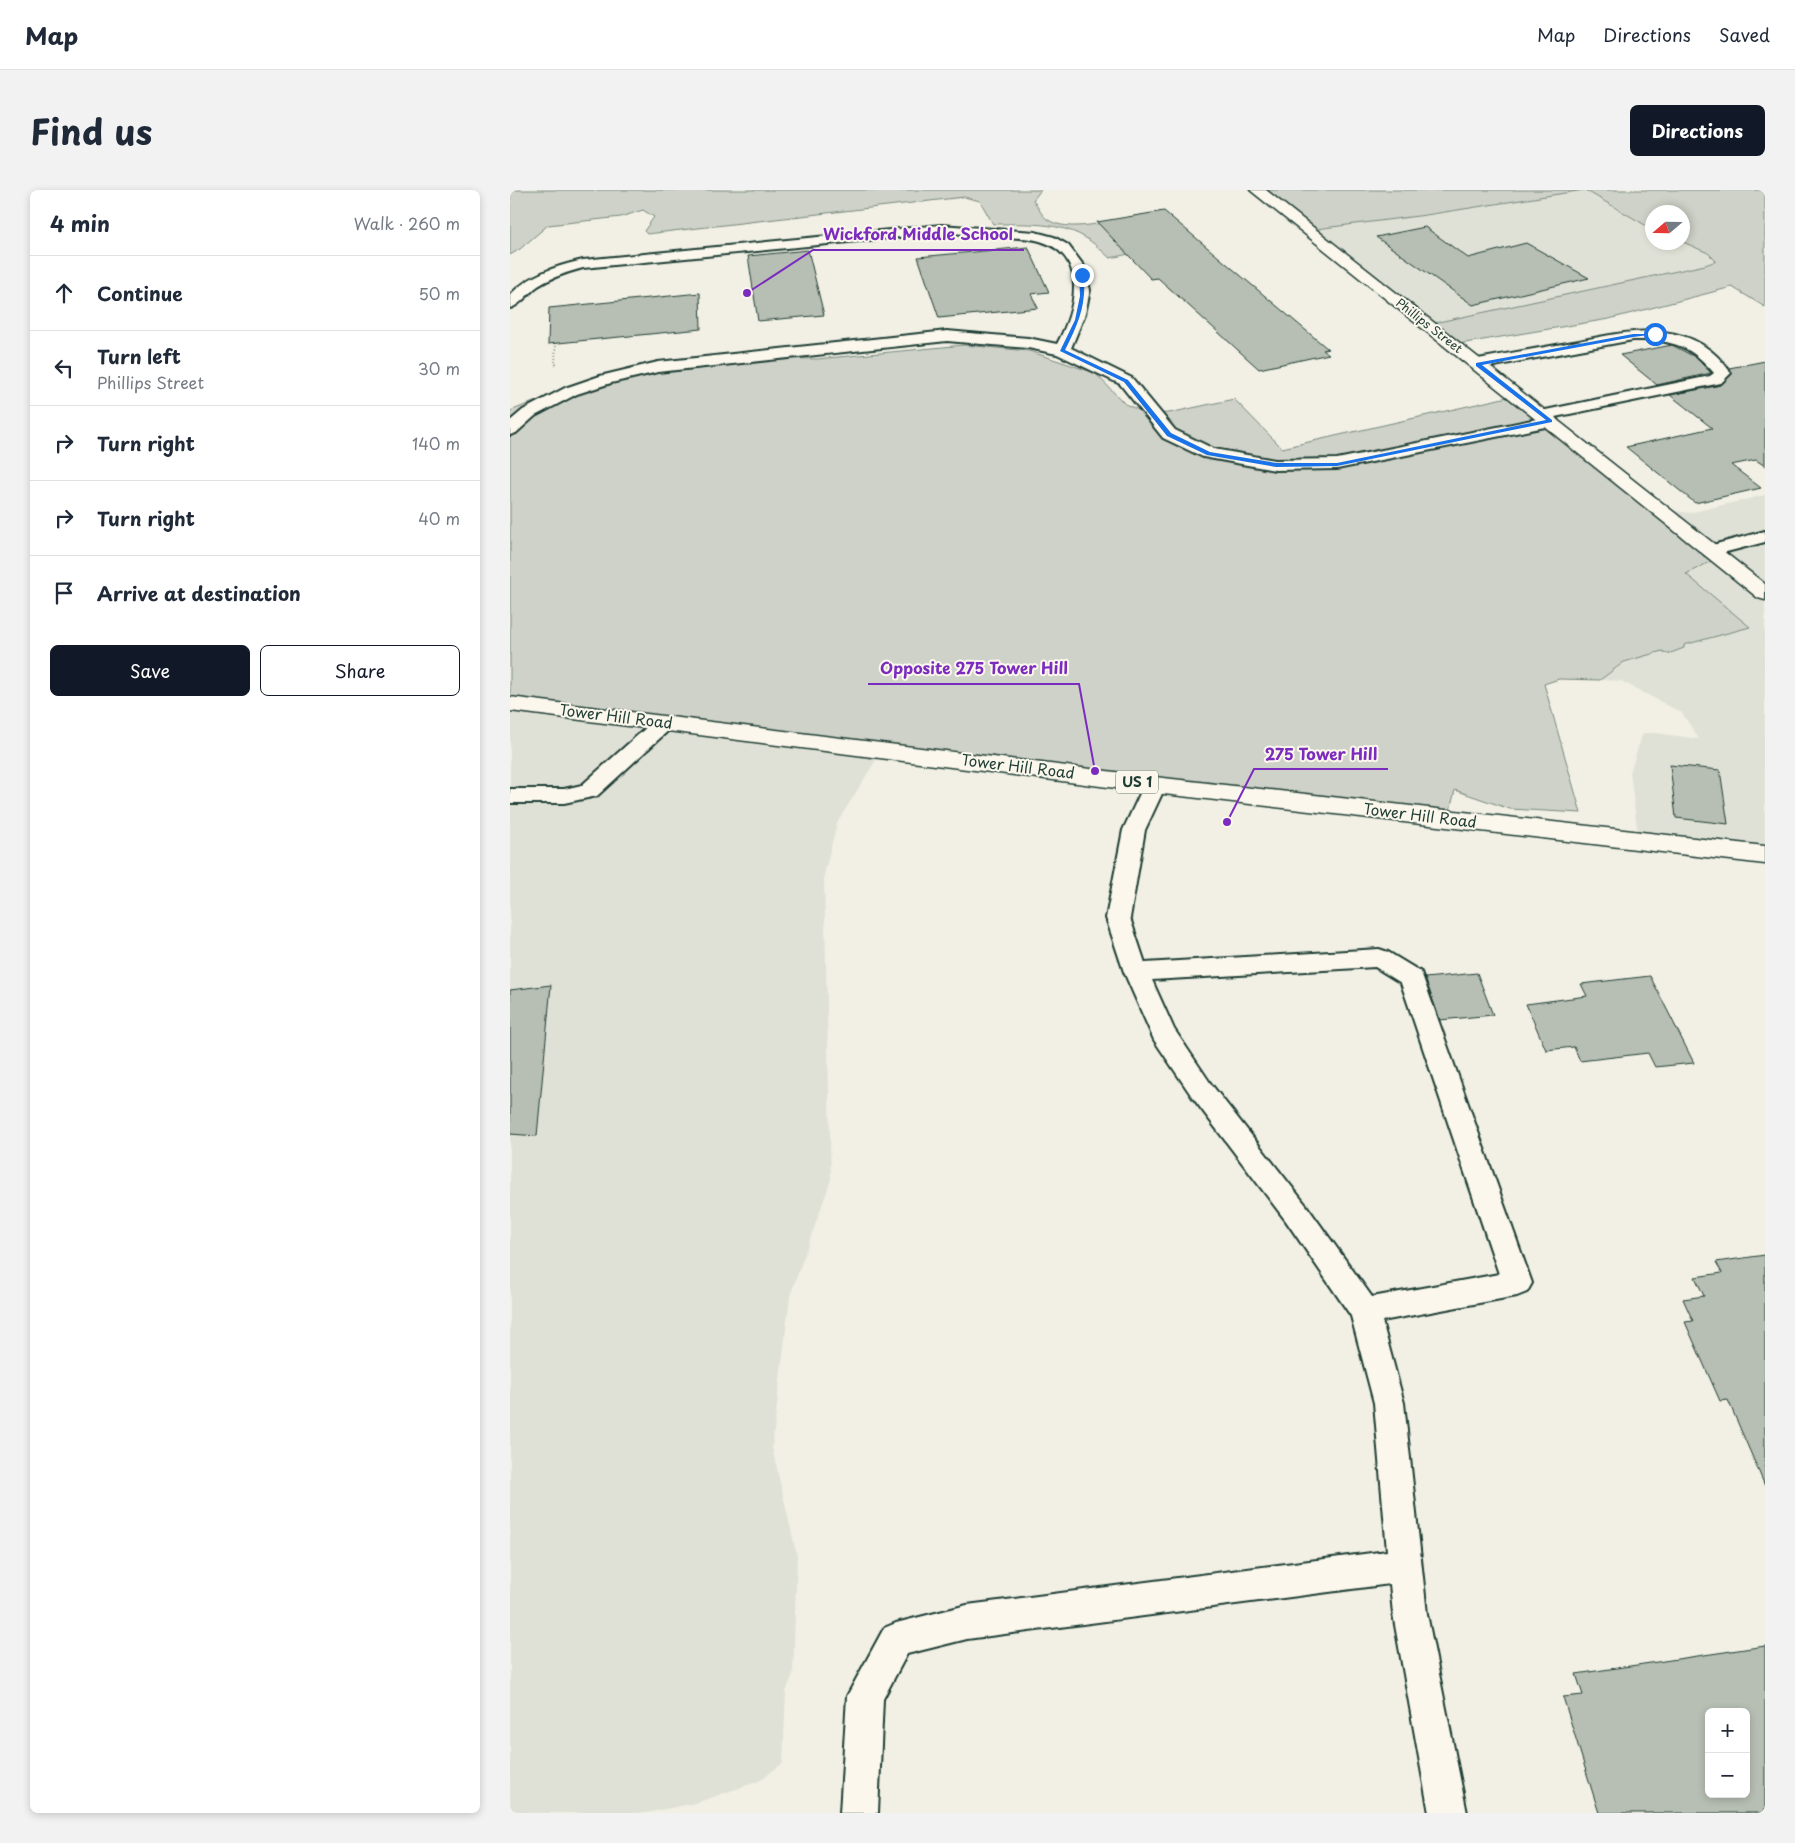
<!DOCTYPE html>
<meta charset="utf-8">
<style>
:root{--surface:#fff;--page:#f2f2f3;--text:#1f2937;--muted:#747a83;--line:#e0e1e3;--accent:#111827}
body{margin:0;font-family:"Playpen Sans",sans-serif;background:var(--page);color:var(--text)}
.controls{position:absolute;right:15px;bottom:15px;display:grid;overflow:hidden;border-radius:8px;box-shadow:0 2px 8px #0003}
.controls button{width:45px;height:45px;display:grid;place-items:center;padding:0;border:0;border-bottom:1px solid var(--line);background:var(--surface);color:var(--text);font:25px sans-serif}
.compass{position:absolute;left:1135px;top:15px;width:45px;height:45px;border-radius:50%;background:var(--surface);box-shadow:0 2px 8px #0003;rotate:250deg}
.stop{position:absolute;width:15px;height:15px;margin:-11px;border:4px solid #1a73e8;border-radius:50%;background:#fff}
.stop.end{background:#1a73e8;border-color:#fff;box-shadow:0 1px 5px #0008}
.list{margin:0;padding:0;list-style:none}
h2{display:flex;justify-content:space-between;align-items:center;height:65px;margin:0;padding:0 20px;font-size:21px}
h2 small{font-size:16px;font-weight:400;color:var(--muted)}
.list li{display:grid;grid-template-columns:32px 1fr auto;gap:15px;align-items:center;box-sizing:border-box;height:75px;padding:0 20px;border-top:1px solid var(--line)}
.list b{display:block;font-size:19px;white-space:nowrap}
.list p{margin:0;font-size:16px;white-space:nowrap;color:var(--muted)}
.list em{font-size:16px;font-style:normal;color:var(--muted)}
.actions{display:flex;gap:10px;padding:15px 20px}
.actions a{flex:1;padding:11px 0;border:1px solid var(--accent);border-radius:8px;text-align:center;font-size:18px;color:var(--accent)}
.actions .main{background:var(--accent);color:#fff}
.icon{flex:none;width:28px;height:28px;fill:none;stroke:currentColor;stroke-width:2;stroke-linecap:round;stroke-linejoin:round}
.map{position:relative;flex:none;width:1255px;height:1623px;overflow:hidden;border-radius:8px}
header{display:flex;align-items:center;gap:30px;box-sizing:border-box;height:70px;padding:0 25px;background:var(--surface);border-bottom:1px solid var(--line)}
header strong{font-size:24px}
nav{display:flex;gap:28px;margin-inline-start:auto;font-size:18px}
.intro{display:flex;align-items:center;justify-content:space-between;box-sizing:border-box;height:120px;padding:0 30px}
h1{margin:0;font-size:35px}
.button{padding:12px 22px;border-radius:8px;background:var(--accent);color:#fff;font-size:18px;font-weight:700}
main{display:flex;gap:30px;padding:0 30px}
aside{flex:1;background:var(--surface);border-radius:8px;box-shadow:0 2px 8px #0003}
.map>svg:first-child{display:block}
</style>
<header>
<strong>Map</strong>
<nav><a>Map</a><a>Directions</a><a>Saved</a></nav>
</header>
<div class="intro"><h1>Find us</h1><a class="button">Directions</a></div>
<main>
<aside>
<h2>4 min<small>Walk · 260 m</small></h2>
<ul class="list">
<li><svg class="icon" aria-label="ahead" viewBox="0 0 24 24"><path d="M12 20V5M6 11l6-6 6 6"/></svg><div><b>Continue</b></div><em>50 m</em></li>
<li><svg class="icon" aria-label="left" viewBox="0 0 24 24"><path d="M17 20v-9H6M10 6l-5 5 5 5"/></svg><div><b>Turn left</b><p>Phillips Street</p></div><em>30 m</em></li>
<li><svg class="icon" aria-label="right" viewBox="0 0 24 24"><path d="M7 20v-9h11M14 6l5 5-5 5"/></svg><div><b>Turn right</b></div><em>140 m</em></li>
<li><svg class="icon" aria-label="right" viewBox="0 0 24 24"><path d="M7 20v-9h11M14 6l5 5-5 5"/></svg><div><b>Turn right</b></div><em>40 m</em></li>
<li><svg class="icon" aria-label="arrive" viewBox="0 0 24 24"><path d="M6 21V4h12l-3 4 3 4H6"/></svg><div><b>Arrive at destination</b></div></li>
</ul>
<div class="actions"><a class="main">Save</a><a>Share</a></div>
</aside>
<div class="map">
<svg width="1255" height="1623" viewBox="0 0 1255 1623">
<rect width="100%" height="100%" fill="#f2f0e5"/>
<filter id="ink" filterUnits="userSpaceOnUse"><feTurbulence type="fractalNoise" baseFrequency=".02" numOctaves="2"/><feDisplacementMap in="SourceGraphic" scale="10" xChannelSelector="R" yChannelSelector="G"/><feConvolveMatrix kernelMatrix="1 2 1 2 8 2 1 2 1" color-interpolation-filters="sRGB"/></filter>
<g filter="url(#ink)">
<path fill="#e0e1d6" d="M 1075,0 L 1142,39 L 1142,52 L 1173,52 L 1198,63 L 1206,70 L 1195,75 L 924,133 L 806,39 L 916,25 Z
M 1255,305 L 1255,665 L 1136,652 L 1127,639 L 1120,582 L 1133,543 L 1146,543 L 1189,549 L 1172,523 L 1111,491 L 1090,490 L 1106,479 L 1136,451 L 1169,443 L 1162,391 L 1161,320 L 1179,323 Z
M 0,516 L 369,565 L 327,633 L 314,685 L 321,990 L 280,1106 L 262,1257 L 287,1366 L 283,1484 L 276,1502 L 273,1573 L 249,1591 L 186,1613 L 136,1623 L 0,1623 Z"/>
<path fill="#cfd2c8" stroke="#77887e" d="M 0,0 L 531,0 L 523,10 C 527,15 531,25 537,29 C 556,44 602,31 625,26 L 619,64 L 600,68 C 593,62 586,55 579,50 C 551,31 514,34 483,34 L 470,11 L 454,7 L 137,44 L 134,41 L 144,27 L 133,20 L 111,27 L 38,35 L 10,59 L 0,65 Z
M 754,0 L 1074,0 L 916,25 L 806,39 Z
M 1075,0 L 1255,0 L 1255,117 L 1222,97 L 1099,129 L 949,154 L 924,133 L 1195,75 L 1206,71 L 1198,63 L 1173,52 L 1172,22 L 1142,22 L 1142,39 Z
M 454,155 L 519,161 L 585,183 L 615,214 L 638,224 L 659,223 L 724,209 L 772,258 L 1011,204 L 1211,366 L 1176,384 L 1240,437 L 1174,455 L 1174,458 L 1158,464 L 1152,461 L 1114,472 L 1090,490 L 1049,489 L 1034,494 L 1071,623 L 1000,619 L 945,600 L 938,629 L 0,516 L 0,221 L 97,184 L 158,170 L 201,167 L 307,169 Z"/>
<path fill="#b7beb3" stroke="#1f3d34" fill-rule="evenodd" d="M 654,21 L 818,159 L 813,160 L 819,164 L 749,179 L 648,88 L 641,89 L 587,32 Z
M 915,37 L 958,68 L 1016,53 L 1079,88 L 963,115 L 866,47 Z
M 518,57 L 539,102 L 521,104 L 528,118 L 429,128 L 408,67 Z
M 298,60 L 314,125 L 248,131 L 238,66 Z
M 190,103 L 191,139 L 38,154 L 39,118 Z
M 1162,155 L 1185,167 L 1201,183 L 1147,195 L 1110,165 Z
M 1255,171 L 1255,276 L 1246,270 L 1221,275 L 1251,298 L 1185,313 L 1116,257 L 1202,238 L 1160,205 L 1211,195 L 1222,184 L 1219,178 Z
M 1160,575 L 1210,580 L 1218,634 L 1166,628 Z
M 967,783 L 983,825 L 930,830 L 915,788 Z
M 1140,786 L 1184,873 L 1145,877 L 1138,863 L 1070,871 L 1064,857 L 1036,860 L 1016,814 L 1077,806 L 1071,794 Z
M 41,795 L 27,946 L 0,944 L 0,800 Z
M 1255,1065 L 1255,1296 L 1218,1210 L 1210,1211 L 1175,1132 L 1183,1131 L 1173,1109 L 1194,1106 L 1185,1087 L 1212,1083 L 1206,1072 Z
M 1255,1456 L 1255,1623 L 1089,1623 L 1053,1507 L 1073,1505 L 1066,1484 ZM 1199,1522 L 1236,1522 L 1236,1604 L 1199,1604 Z"/>
<g fill="none" stroke-linecap="round" stroke-linejoin="round">
<defs>
<path id="lane" d="M 431,35 L 525,42 L 544,47 L 558,55 L 574,76 L 580,100 L 575,124 L 561,158 L 622,188 L 665,240 L 704,259 L 765,270 L 827,269 L 1027,229 L 1024,225 L 1026,222 L 1200,186 L 1204,183 C 1180,154 1159,149 1123,150 L 968,179 L 963,177 L 960,174 L 963,171 L 968,169 C 1000,163 1031,158 1063,152 C 1121,141 1181,125 1221,183 L 1211,193 L 1045,227 L 1048,231 L 1046,234 L 1040,236 L 827,279 L 765,280 L 693,267 L 653,248 L 610,194 L 547,164 L 518,158 L 437,151 L 148,182 L 101,193 L 67,204 L 25,226 L 6,243 L 0,245 L 0,231 L 13,220 L 55,198 L 90,186 L 148,172 L 437,141 L 518,148 L 547,154 C 565,121 580,66 530,51 C 515,47 499,48 484,47 C 467,45 449,43 431,43 L 73,78 C 58,82 42,87 28,96 C 19,102 10,116 0,118 L 0,105 C 19,85 46,76 73,70 Z
M 1255,341 L 1255,352 L 1201,366 L 1195,365 L 1192,361 L 1195,357 Z
M 154,527 L 161,528 L 164,533 L 161,538 L 87,606 L 54,613 L 0,613 L 0,599 L 54,599 L 72,595 L 147,528 Z
M 645,588 L 653,590 L 656,595 L 635,640 L 620,728 L 635,773 L 869,759 L 878,762 L 911,782 L 1022,1093 L 1017,1102 L 1007,1106 L 872,1131 L 894,1213 L 917,1424 L 957,1623 L 919,1623 L 883,1424 L 880,1394 L 457,1449 L 397,1464 L 373,1509 L 368,1623 L 330,1623 L 337,1506 L 374,1438 L 386,1433 L 457,1415 L 877,1361 L 864,1213 L 841,1126 L 776,1031 L 683,908 L 644,850 L 614,782 L 596,728 L 613,640 L 634,595 L 637,590 ZM 865,777 L 891,793 L 989,1084 L 862,1107 L 796,1015 L 701,894 L 664,839 L 642,790 Z"/>
<path id="primary" d="M 740,0 L 756,0 L 1255,394 L 1255,410 L 1248,408 Z
M 0,507 L 645,587 L 1255,656 L 1255,674 L 645,603 L 0,521 Z"/>
</defs>
<use href="#lane" stroke="#1f3d34" stroke-width="4"/>
<use href="#primary" stroke="#1f3d34" stroke-width="3"/>
<path stroke="#1f3d34" stroke-width="2" stroke-dasharray="0.5 2.5" stroke-linecap="butt" d="M 46,153 L 45,173 L 47,176"/>
<use href="#lane" fill="#fbf7ec" fill-rule="evenodd"/>
<use href="#primary" fill="#fbf7ec" fill-rule="evenodd"/>
</g>
</g>
<path fill="#1a73e8" d="M 572,83 L 574,85 C 576,116 569,132 555,160 L 618,190 L 661,243 L 700,262 L 766,273 L 827,273 L 1036,230 L 966,176 L 966,173 L 1123,144 L 1147,144 L 1123,147 L 972,175 L 1042,230 L 1042,232 L 827,276 L 766,277 L 697,265 L 657,246 L 614,192 L 550,161 L 565,130 L 570,106 L 569,85 Z"/>
<g text-anchor="middle" stroke-width="4" stroke-linejoin="round" paint-order="stroke">
<g font-size="12" fill="#1f3d34" stroke="#fbf7ec">
<text transform="translate(919 136) rotate(38)" y="4">Phillips Street</text>
</g>
<rect fill="#fbf7ec" stroke="#61756b" stroke-width="1" x="606" y="580.5" width="42" height="23" rx="4"/>
<g font-size="14" font-weight="bold" fill="#1f3d34">
<text x="627" y="597">US 1</text>
</g>
<g font-size="15" fill="#1f3d34" stroke="#fbf7ec">
<text transform="translate(106 527) rotate(7)" y="5">Tower Hill Road</text>
<text transform="translate(508 577) rotate(7)" y="5">Tower Hill Road</text>
<text transform="translate(910 626) rotate(7)" y="5">Tower Hill Road</text>
</g>
</g>
<path fill="none" stroke="#7b2cbf" stroke-width="2" d="M237 103L303 60H514M585 581L569 494H358M717 632L744 579H878"/>
<g fill="#7b2cbf" stroke="#fbf7ec" stroke-width="2">
<circle cx="237" cy="103" r="5"/>
<circle cx="585" cy="581" r="5"/>
<circle cx="717" cy="632" r="5"/>
</g>
<g font-size="16" text-anchor="middle" font-weight="bold" fill="#7b2cbf" stroke="#fbf7ec" stroke-width="4" stroke-linejoin="round" paint-order="stroke">
<text x="408" y="50">Wickford Middle School</text>
<text x="464" y="484">Opposite 275 Tower Hill</text>
<text x="811" y="570">275 Tower Hill</text>
</g>
</svg>
<div class="controls">
<button>+</button>
<button>−</button>
</div>
<svg class="compass" viewBox="-18 -18 36 36"><path d="M0-13l5 13h-10z" fill="#e53935"/><path d="M0 13l5-13h-10z" fill="#747a83"/></svg>
<div class="stop" style="left:1145px;top:144px"></div>
<div class="stop end" style="left:572px;top:85px"></div>
</div>
</main>
